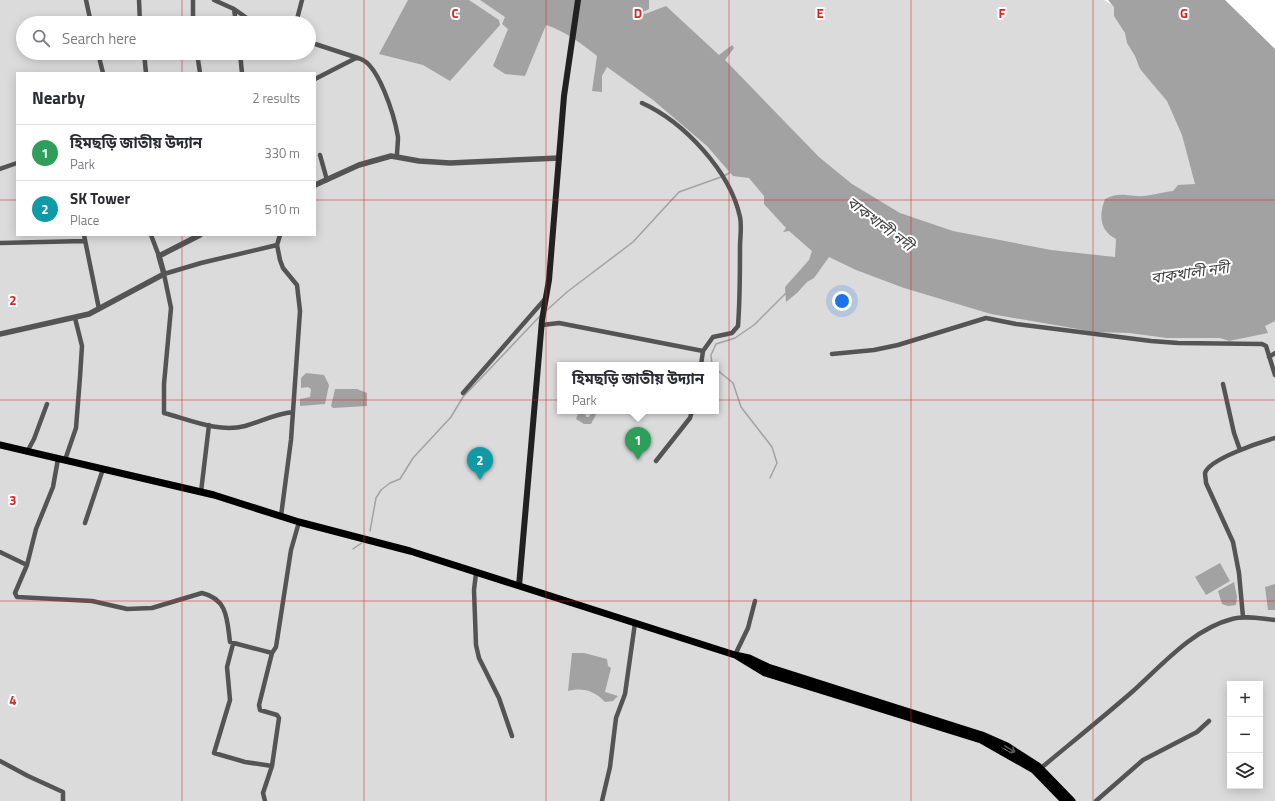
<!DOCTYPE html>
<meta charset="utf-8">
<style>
:root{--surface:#fff;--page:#f7f7f7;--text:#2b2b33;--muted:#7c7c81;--line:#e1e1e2;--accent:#000}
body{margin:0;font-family:"Titillium Web","Noto Sans Bengali",sans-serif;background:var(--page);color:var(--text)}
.controls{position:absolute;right:12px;bottom:12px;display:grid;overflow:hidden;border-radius:0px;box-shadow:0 2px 10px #0003}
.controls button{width:36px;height:36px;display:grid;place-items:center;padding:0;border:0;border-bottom:1px solid var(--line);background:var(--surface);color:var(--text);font:20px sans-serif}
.you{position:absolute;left:842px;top:301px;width:14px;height:14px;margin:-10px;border:3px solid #fff;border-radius:50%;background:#1a73e8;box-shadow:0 0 0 6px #1a73e833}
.badge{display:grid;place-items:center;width:26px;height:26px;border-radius:50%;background:var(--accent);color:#fff;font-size:13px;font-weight:700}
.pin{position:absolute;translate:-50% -33px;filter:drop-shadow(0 1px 2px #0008)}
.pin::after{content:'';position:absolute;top:21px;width:14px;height:12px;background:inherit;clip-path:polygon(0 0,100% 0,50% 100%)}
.popup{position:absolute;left:557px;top:362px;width:162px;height:52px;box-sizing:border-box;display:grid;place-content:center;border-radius:0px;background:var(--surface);filter:drop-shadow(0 1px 3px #0005);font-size:13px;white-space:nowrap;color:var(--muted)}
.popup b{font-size:15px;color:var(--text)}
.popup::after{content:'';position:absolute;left:50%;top:100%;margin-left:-8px;border:8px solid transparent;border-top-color:var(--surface)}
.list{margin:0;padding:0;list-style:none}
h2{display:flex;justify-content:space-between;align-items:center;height:52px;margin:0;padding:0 16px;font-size:17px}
h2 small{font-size:13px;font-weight:400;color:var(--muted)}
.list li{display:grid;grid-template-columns:26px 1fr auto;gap:12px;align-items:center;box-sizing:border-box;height:56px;padding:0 16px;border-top:1px solid var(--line)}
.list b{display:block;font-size:15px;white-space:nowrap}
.list p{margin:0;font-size:13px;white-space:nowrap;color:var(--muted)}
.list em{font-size:13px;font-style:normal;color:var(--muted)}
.icon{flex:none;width:22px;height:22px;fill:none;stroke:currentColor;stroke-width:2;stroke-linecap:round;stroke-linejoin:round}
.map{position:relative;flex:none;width:1275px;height:801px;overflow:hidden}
.search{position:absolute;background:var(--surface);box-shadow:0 2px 10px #0003;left:16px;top:16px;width:300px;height:44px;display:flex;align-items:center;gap:10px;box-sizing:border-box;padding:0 14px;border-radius:22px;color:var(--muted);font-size:15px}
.panel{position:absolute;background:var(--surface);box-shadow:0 2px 10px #0003;left:16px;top:72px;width:300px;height:164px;border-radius:0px}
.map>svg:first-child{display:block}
</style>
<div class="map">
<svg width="1275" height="801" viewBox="0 0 1275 801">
<rect width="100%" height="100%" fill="#fff"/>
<path fill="#dbdbdb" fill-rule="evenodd" d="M 0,0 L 1104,0 L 1138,20 L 1275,216 L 1275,801 L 0,801 ZM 23,23 L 309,23 L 309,53 L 23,53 ZM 17,73 L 315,73 L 315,235 L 17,235 ZM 560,365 L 716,365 L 716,411 L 560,411 ZM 1230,684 L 1260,684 L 1260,786 L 1230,786 Z"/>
<path fill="#a2a2a2" d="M 408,0 L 469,0 L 499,20 L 500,25 L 450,81 L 423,65 L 379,54 Z
M 480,0 L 649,0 L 649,9 L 643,12 L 645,14 L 666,6 L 719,55 L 732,45 L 734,48 L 725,60 L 819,157 L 852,184 L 900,213 L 953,231 L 1051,250 L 1115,257 L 1116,239 C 1099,230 1099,215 1105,199 C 1117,193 1124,195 1136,196 C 1147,197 1162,192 1173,191 L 1178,185 L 1195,184 L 1182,135 L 1167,101 L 1140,69 L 1135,56 L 1127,43 L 1125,33 L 1114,16 L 1114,7 L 1108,0 L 1225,0 L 1275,49 L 1275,321 L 1265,326 L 1268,333 L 1229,341 L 1220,338 L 1167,338 L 1129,333 L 1095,332 L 991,314 L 904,288 L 856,270 L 829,257 L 814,278 L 807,282 L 797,293 L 786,302 L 785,287 L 809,260 L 812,251 L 789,231 L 783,232 L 786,228 L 764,204 L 764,196 L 749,178 L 733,176 L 707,146 L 653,100 L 607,67 L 602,76 L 602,92 L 592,91 L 597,56 C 582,44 565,31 546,25 L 525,76 L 505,74 L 493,66 L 508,29 L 502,24 L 505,17 Z
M 306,373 L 324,375 L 329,385 L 325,404 L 300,406 L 300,399 L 310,397 L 311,389 L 308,387 L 301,388 L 301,378 Z
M 335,389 L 357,389 L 367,393 L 367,406 L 333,408 L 331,406 Z
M 579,411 L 585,411 L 586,417 L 589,417 L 592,411 L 598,411 L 591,424 L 584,424 L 576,419 Z
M 1220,563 L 1230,581 L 1206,595 L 1195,577 Z
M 1234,582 L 1237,597 L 1236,605 L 1228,606 L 1222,604 L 1218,591 Z
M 1275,584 L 1275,610 L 1268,610 L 1265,587 Z
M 572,653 L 584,653 L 607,659 L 608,666 L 611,668 L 605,692 L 618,696 L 613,701 L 605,702 C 595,691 583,687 568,691 Z"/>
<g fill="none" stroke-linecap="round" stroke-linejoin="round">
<path stroke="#a2a2a2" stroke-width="1.5" d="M 724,176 L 731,172
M 547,310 L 567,292 L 633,242 L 679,192 L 721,177
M 712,365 L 711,355 L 716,344 L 735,338 L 754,325 L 786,293
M 716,369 L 733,383 L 741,407 L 772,447 L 777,463 L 770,478
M 370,531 L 376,498 L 381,490 L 390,483 L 400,479 L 413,458 L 451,417 L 463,397 L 541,315
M 353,549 L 363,542"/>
<defs>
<path id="primary" d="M 0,445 L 214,495 L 299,522 L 410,551 L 735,655 L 749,658 L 768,667 L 982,735 L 1007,746 L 1038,766 L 1072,801
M 737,656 L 765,673 L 981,740 L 1034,770 L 1064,801"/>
</defs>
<use href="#primary" stroke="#dbdbdb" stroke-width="9"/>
<path stroke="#545454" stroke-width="4.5" d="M 86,0 L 91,23
M 139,0 L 140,23
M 193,0 L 193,23
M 214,0 L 234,9 L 254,23
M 234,9 L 236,23
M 296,23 L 302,0
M 309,42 L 358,58
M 98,53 L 103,73
M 144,53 L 146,73
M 197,53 L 200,73
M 240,53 L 242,73
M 315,79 L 356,58 C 378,58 395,119 398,137 C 398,143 397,150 397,156
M 642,103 C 684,122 730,171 740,217 C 742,226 740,238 740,247 C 740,274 740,300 738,326 L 732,333 L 713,337 L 703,351 L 701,365
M 320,155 L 327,180
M 0,169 L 17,163
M 84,235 L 99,309
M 151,235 L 159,256
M 280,235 L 277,245 L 280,260 L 283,268 L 297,285 L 300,311 L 291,440 L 281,516
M 0,243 L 85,241
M 277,245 L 201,263 L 164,274 L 171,308 L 164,384 L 164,413 C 190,420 219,433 245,426 C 262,421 275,414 293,412
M 542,325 L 559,323 L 703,351
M 832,354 L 874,350 L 898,345 L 986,318 L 1016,324 L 1151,341 L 1178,343 L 1262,344 L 1266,346 L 1275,375
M 1269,357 L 1275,353
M 1223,384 L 1234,433 L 1240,450
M 463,393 L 545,299
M 27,452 L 34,439 L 47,404
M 65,460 L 76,428 L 80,377 L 82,346 L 75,318
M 656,461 L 690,418 L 692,411
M 201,492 L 209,425
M 85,523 L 103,469
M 0,552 L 27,565 L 15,593 L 17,597 L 92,601 L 127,609 L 152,608 L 202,593 C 228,599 227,620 230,642 L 272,653
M 27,565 L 36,529 L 53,487 L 58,459
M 476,573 L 474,590 L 476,645 L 479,658 L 499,698 L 512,736
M 1243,617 L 1239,573 L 1233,542 L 1206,483 C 1206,480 1205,476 1205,473 C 1209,459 1261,442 1275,438
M 233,644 L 227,667 L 230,700 L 214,753 L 245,762 L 272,766
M 735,655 L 748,628 L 755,601
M 0,761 L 28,776 L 63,792 L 63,801
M 1041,768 C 1071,743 1102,718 1132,692 C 1162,665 1193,629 1232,619 C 1246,615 1262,619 1275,620
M 265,801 L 263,793 L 272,766 L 279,718 L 277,715 L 260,710 L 259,705 L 272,653 L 276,647 L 291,550 L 299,522
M 602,801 L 610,767 L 616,718 L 625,694 L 635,623
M 1096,801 L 1143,760 L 1197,732 L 1209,721"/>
<path stroke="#545454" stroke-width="5.5" d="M 315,185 L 359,165 L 391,156 L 419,161 L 450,163 L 559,158
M 0,334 L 89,314 L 164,274 L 159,256 L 200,235"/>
<path stroke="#212121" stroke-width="6" d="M 519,586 L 542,320 L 549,280 L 564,96 L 578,0"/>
<use href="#primary" stroke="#000" stroke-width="7"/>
</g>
<defs><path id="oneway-shaft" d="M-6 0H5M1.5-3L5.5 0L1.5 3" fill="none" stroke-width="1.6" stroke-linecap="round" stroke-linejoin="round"/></defs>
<use stroke="#595959" href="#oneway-shaft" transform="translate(1010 749) rotate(31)"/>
<path fill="none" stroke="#d62828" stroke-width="1" stroke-opacity="0.55" d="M 182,0 L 182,23M 364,0 L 364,801M 546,0 L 546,801M 729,0 L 729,801M 911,0 L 911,801M 1093,0 L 1093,801M 182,53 L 182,73M 0,200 L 17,200M 315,200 L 1275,200M 182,235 L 182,801M 0,400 L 1275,400M 0,601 L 1275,601"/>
<g text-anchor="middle" stroke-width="4" stroke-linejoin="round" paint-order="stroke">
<g font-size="15" font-style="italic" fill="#434343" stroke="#fff">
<text transform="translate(880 224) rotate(37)" y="5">বাকখালী নদী</text>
<text transform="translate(1190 273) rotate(-8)" y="5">বাকখালী নদী</text>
</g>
</g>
<g font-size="13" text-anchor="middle" font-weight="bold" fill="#d62828" stroke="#fff" stroke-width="4" stroke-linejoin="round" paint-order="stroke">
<text x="455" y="18">C</text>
<text x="638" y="18">D</text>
<text x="820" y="18">E</text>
<text x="1002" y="18">F</text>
<text x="1184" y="18">G</text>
<text x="13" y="305">2</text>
<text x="13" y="505">3</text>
<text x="13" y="705">4</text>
</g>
</svg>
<div class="controls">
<button>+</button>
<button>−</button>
<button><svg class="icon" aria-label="layers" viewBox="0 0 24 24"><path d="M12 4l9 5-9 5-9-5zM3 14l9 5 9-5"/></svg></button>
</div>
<div class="you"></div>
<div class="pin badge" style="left:638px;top:460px;background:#2e9e5b">1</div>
<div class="popup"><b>হিমছড়ি জাতীয় উদ্যান</b>Park</div>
<div class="pin badge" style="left:480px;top:480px;background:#0f9aa8">2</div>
<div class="search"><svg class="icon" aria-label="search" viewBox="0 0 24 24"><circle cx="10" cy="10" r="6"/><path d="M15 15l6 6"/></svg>Search here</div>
<section class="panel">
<h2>Nearby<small>2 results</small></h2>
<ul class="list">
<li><span class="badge" style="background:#2e9e5b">1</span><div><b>হিমছড়ি জাতীয় উদ্যান</b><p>Park</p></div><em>330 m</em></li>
<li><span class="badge" style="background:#0f9aa8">2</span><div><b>SK Tower</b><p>Place</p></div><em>510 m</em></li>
</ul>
</section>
</div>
